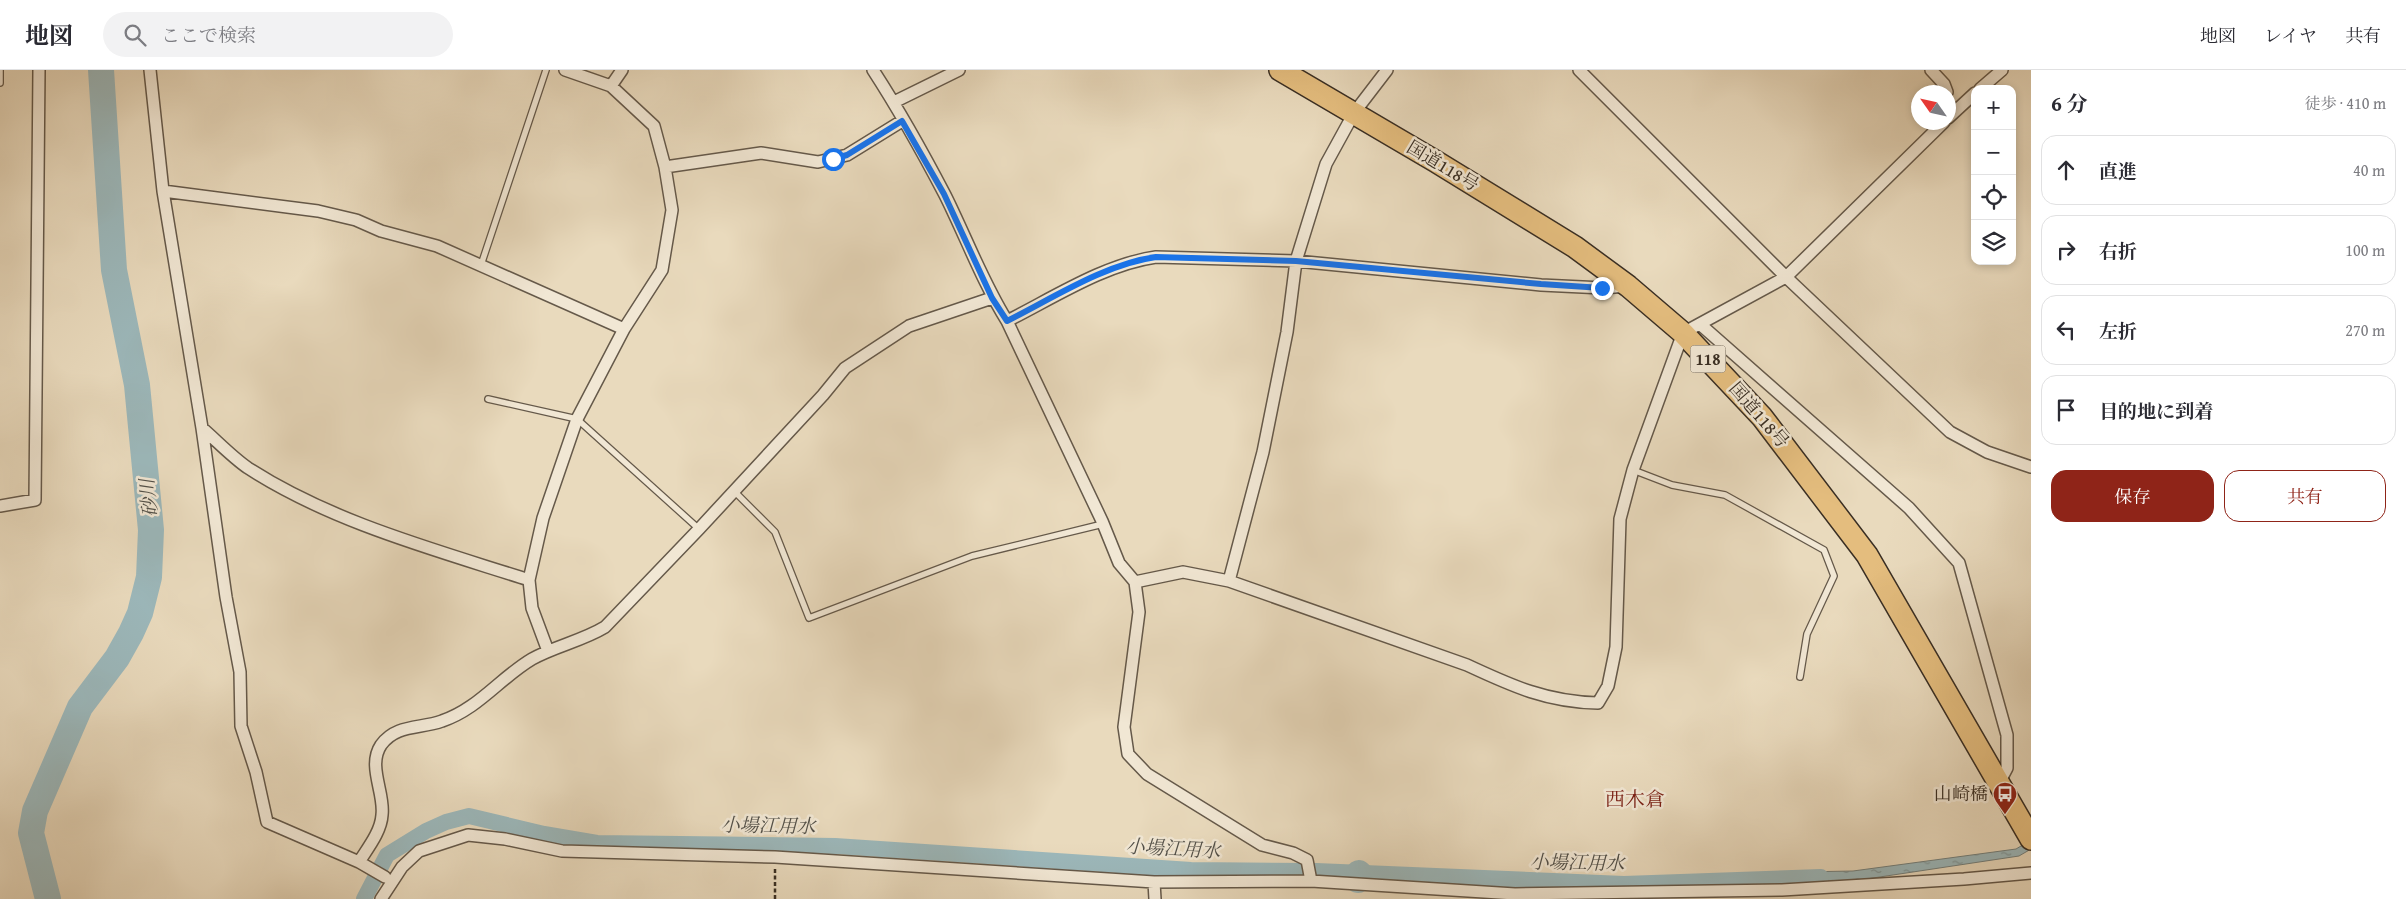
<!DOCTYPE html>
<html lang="ja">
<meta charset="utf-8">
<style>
:root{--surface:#fff;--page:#f2f2f3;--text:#2b2b33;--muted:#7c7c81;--line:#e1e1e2;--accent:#8f2418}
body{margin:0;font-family:"Gentium Book Plus","Noto Serif JP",serif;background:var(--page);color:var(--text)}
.controls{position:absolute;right:15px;top:15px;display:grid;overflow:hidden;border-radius:10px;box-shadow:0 2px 8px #0003}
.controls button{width:45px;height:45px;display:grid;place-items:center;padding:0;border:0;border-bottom:1px solid var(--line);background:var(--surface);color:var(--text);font:25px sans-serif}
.compass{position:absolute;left:1911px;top:15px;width:45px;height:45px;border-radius:50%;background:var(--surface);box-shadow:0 2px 8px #0003;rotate:304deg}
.stop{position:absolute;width:15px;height:15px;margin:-11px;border:4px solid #1a73e8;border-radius:50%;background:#fff}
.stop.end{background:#1a73e8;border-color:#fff;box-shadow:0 1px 5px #0008}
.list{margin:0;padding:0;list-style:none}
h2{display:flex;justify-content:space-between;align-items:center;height:65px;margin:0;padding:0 20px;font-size:21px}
h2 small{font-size:16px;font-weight:400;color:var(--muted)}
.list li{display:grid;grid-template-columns:32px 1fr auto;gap:15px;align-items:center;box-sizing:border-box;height:70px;margin:0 10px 10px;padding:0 10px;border:1px solid var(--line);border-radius:15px}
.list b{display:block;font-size:19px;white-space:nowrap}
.list em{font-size:16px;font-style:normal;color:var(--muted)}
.actions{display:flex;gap:10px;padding:15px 20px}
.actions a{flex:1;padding:11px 0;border:1px solid var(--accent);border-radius:15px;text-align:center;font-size:18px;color:var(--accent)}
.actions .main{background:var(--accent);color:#fff}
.icon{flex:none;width:28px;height:28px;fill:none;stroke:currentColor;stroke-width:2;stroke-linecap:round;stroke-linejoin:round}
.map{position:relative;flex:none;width:2031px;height:829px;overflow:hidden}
header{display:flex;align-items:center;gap:30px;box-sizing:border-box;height:70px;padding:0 25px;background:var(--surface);border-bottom:1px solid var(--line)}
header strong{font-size:24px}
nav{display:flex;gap:28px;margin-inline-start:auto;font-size:18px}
.search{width:350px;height:45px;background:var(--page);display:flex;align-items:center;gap:12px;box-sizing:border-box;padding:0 18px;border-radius:28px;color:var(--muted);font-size:19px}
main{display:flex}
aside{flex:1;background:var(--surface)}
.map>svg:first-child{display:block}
</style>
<header>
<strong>地図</strong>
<div class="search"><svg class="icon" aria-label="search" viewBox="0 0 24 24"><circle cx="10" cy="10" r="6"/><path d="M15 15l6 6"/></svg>ここで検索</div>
<nav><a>地図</a><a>レイヤ</a><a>共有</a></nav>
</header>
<main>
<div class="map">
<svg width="2031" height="829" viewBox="0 0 2031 829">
<defs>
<pattern id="water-ripples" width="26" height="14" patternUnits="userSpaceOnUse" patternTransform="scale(1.25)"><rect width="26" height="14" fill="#9cb8bb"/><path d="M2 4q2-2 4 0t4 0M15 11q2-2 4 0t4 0" fill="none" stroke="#809698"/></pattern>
</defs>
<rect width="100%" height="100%" fill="#e9dabd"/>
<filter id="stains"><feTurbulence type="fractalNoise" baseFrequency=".004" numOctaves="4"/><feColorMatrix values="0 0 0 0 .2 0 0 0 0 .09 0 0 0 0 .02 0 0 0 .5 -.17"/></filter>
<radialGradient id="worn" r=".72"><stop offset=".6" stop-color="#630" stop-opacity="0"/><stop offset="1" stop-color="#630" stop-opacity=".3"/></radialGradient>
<path fill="url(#water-ripples)" stroke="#74817e" d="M 2031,770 L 2031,779 L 2019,786 L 1853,811 L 1800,812 L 1799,802 L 1853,801 L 2016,779 Z"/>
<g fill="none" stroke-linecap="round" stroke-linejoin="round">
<path stroke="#9cb8bb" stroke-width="16" d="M 364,829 L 387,785 L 426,761 L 446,752 L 469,746 L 544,764 L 597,773 L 835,776 L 1191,800 L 1316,801 L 1624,814 L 1821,807"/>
<path stroke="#9cb8bb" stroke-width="26" d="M 1358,810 L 1359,803
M 48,829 L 31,763 L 35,741 L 80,637 L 117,588 L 131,563 L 140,543 L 149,507 L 151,460 L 137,315 L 114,200 L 101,0"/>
<defs>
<path id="lane" d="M 0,13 L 0,0
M 481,195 L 546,0
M 488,329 L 577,349 L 699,459
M 1633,400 L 1672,415 L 1725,425 L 1824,480 L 1834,506 L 1807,564 L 1800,607
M 734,421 L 775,462 L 809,548 L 972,486 L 1103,454"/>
<path id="street" d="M 150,0 L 163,121 L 202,358 L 226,527 L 240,602 L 241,656 L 256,702 L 267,752 L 359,792 L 385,807
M 873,0 C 899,40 923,83 945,125 C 966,167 982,211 1007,251 L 1102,451 L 1119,493 L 1135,512 L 1139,542 L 1124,657 L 1128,684 L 1147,704 L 1262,775 L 1293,783 L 1307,790 L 1311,811
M 1579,0 L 1786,207 L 1950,362 L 1987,382 L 2031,397
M 1931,0 L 1944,14 L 1947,22
M 611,16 L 622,0
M 1980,19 L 2002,0
M 894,32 L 959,0
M 1948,48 L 1975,23
M 665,97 L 761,83 L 818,92 L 847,85 L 902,51
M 163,121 L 318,141 L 356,150 L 381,161 L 437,176 L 624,259
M 1007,251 C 1053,228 1105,194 1156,187 L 1296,191 L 1541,215 L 1603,218 L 1627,216
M 1701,255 L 1909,438 L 1959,493 L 2007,665 L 2007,698 L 1998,715
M 202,358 C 217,371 232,387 248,398 C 331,452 436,480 529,510
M 0,436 L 35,430 L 39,0
M 1229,511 L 1263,382 L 1287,262 L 1296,191 L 1326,94 L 1354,43 L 1387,0
M 1135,512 L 1183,502 L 1229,511 L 1467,595 C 1512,616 1547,632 1598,633 L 1608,616 L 1616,577 L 1620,449 L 1633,400 L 1683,263 L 1786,207 L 1944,52
M 548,581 L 532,538 L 529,510 L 543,448 L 577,349 L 624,259 L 662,200 L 672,140 L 665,97 L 654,56 L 611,16 L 565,0
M 359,792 C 367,779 381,762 382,745 C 385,723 367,696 381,675 C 396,654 420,659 442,651 C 478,639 500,608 532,589 C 555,576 582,571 605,557 L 699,459 L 823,325 L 845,298 L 909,256 L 992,228
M 1154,812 L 1155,829
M 381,829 L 402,797 L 419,781 L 468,765 L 505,769 L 562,781 L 775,787 L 1154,812 L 1311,811 L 1515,824 L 1782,820 L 1964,809 L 2031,803"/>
<path id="highway" d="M 1280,0 L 1435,91 L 1575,177 L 1628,216 L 1683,263 L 1762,347 L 1867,485 L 2031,769"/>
</defs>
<use href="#lane" stroke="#65594a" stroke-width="8"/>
<use href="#street" stroke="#65594a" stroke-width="14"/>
<use href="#highway" stroke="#392e23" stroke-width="24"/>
<path stroke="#392e23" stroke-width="2.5" stroke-dasharray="4 2.5" stroke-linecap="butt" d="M 775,829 L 775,798"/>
<use href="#lane" stroke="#f1e7d4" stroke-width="5.5"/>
<use href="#street" stroke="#f1e7d4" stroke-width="11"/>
<use href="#highway" stroke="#e4bd7e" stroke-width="21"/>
</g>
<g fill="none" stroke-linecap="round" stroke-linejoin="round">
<path stroke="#1a73e8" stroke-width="6" d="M 833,89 L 847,85 L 902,51 L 944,124 L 992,228 L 1007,251 C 1053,228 1105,194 1156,187 L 1296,191 L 1541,214 L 1602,218"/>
</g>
<defs>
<symbol id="bus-pin" viewBox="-11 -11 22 30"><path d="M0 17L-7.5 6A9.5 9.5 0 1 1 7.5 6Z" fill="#8f2418" stroke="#f1e7d4"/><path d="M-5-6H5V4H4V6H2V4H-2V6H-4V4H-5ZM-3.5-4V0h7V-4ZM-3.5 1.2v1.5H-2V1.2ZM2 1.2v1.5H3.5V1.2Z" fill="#fff"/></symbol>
</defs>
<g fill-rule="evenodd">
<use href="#bus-pin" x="1991" y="710" width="28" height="38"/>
</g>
<g text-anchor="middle" stroke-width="5" stroke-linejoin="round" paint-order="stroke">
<rect fill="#f1e7d4" stroke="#706658" stroke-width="1" x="1690.5" y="275.5" width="35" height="27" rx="4"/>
<g font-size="16" font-weight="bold" fill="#392e23">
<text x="1708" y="295">118</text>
</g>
<g font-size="18" fill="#392e23" stroke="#f1e7d4">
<text transform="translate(1443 96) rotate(31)" y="6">国道118号</text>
<text transform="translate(1759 345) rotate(49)" y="6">国道118号</text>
</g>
<g font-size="18" fill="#392e23" stroke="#f1e7d4" text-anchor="end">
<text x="1988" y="730">山崎橋</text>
</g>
<g font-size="19" font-style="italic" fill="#525049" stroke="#f1e7d4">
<text transform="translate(148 428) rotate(-96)" y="7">砂川</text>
<text transform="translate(768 755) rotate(1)" y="7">小場江用水</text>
<text transform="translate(1173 778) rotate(3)" y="7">小場江用水</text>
<text transform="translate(1577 792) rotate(1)" y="7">小場江用水</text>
</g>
<g font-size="20" fill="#7a1f14" stroke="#f1e7d4">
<text x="1635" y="736">西木倉</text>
</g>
</g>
<rect width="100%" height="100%" filter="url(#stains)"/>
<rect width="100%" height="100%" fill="url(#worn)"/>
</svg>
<div class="controls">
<button>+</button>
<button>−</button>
<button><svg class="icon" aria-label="locate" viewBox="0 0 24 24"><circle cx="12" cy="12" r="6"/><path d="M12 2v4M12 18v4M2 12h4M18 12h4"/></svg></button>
<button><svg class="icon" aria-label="layers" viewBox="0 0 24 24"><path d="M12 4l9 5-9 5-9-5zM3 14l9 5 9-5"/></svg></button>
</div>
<svg class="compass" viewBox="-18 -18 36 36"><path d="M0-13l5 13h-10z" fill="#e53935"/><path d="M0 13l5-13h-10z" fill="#7c7c81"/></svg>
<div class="stop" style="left:833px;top:89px"></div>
<div class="stop end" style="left:1602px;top:218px"></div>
</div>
<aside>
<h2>6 分<small>徒歩 · 410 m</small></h2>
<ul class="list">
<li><svg class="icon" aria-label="ahead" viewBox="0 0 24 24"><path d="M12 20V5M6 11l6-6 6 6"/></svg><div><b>直進</b></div><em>40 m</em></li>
<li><svg class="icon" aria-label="right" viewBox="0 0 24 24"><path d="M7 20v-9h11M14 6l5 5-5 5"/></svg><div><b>右折</b></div><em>100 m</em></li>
<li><svg class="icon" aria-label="left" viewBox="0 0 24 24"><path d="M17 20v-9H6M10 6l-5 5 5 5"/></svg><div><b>左折</b></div><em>270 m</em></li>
<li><svg class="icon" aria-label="arrive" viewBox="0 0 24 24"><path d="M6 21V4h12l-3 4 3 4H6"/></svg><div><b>目的地に到着</b></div></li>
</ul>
<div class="actions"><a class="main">保存</a><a>共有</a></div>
</aside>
</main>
